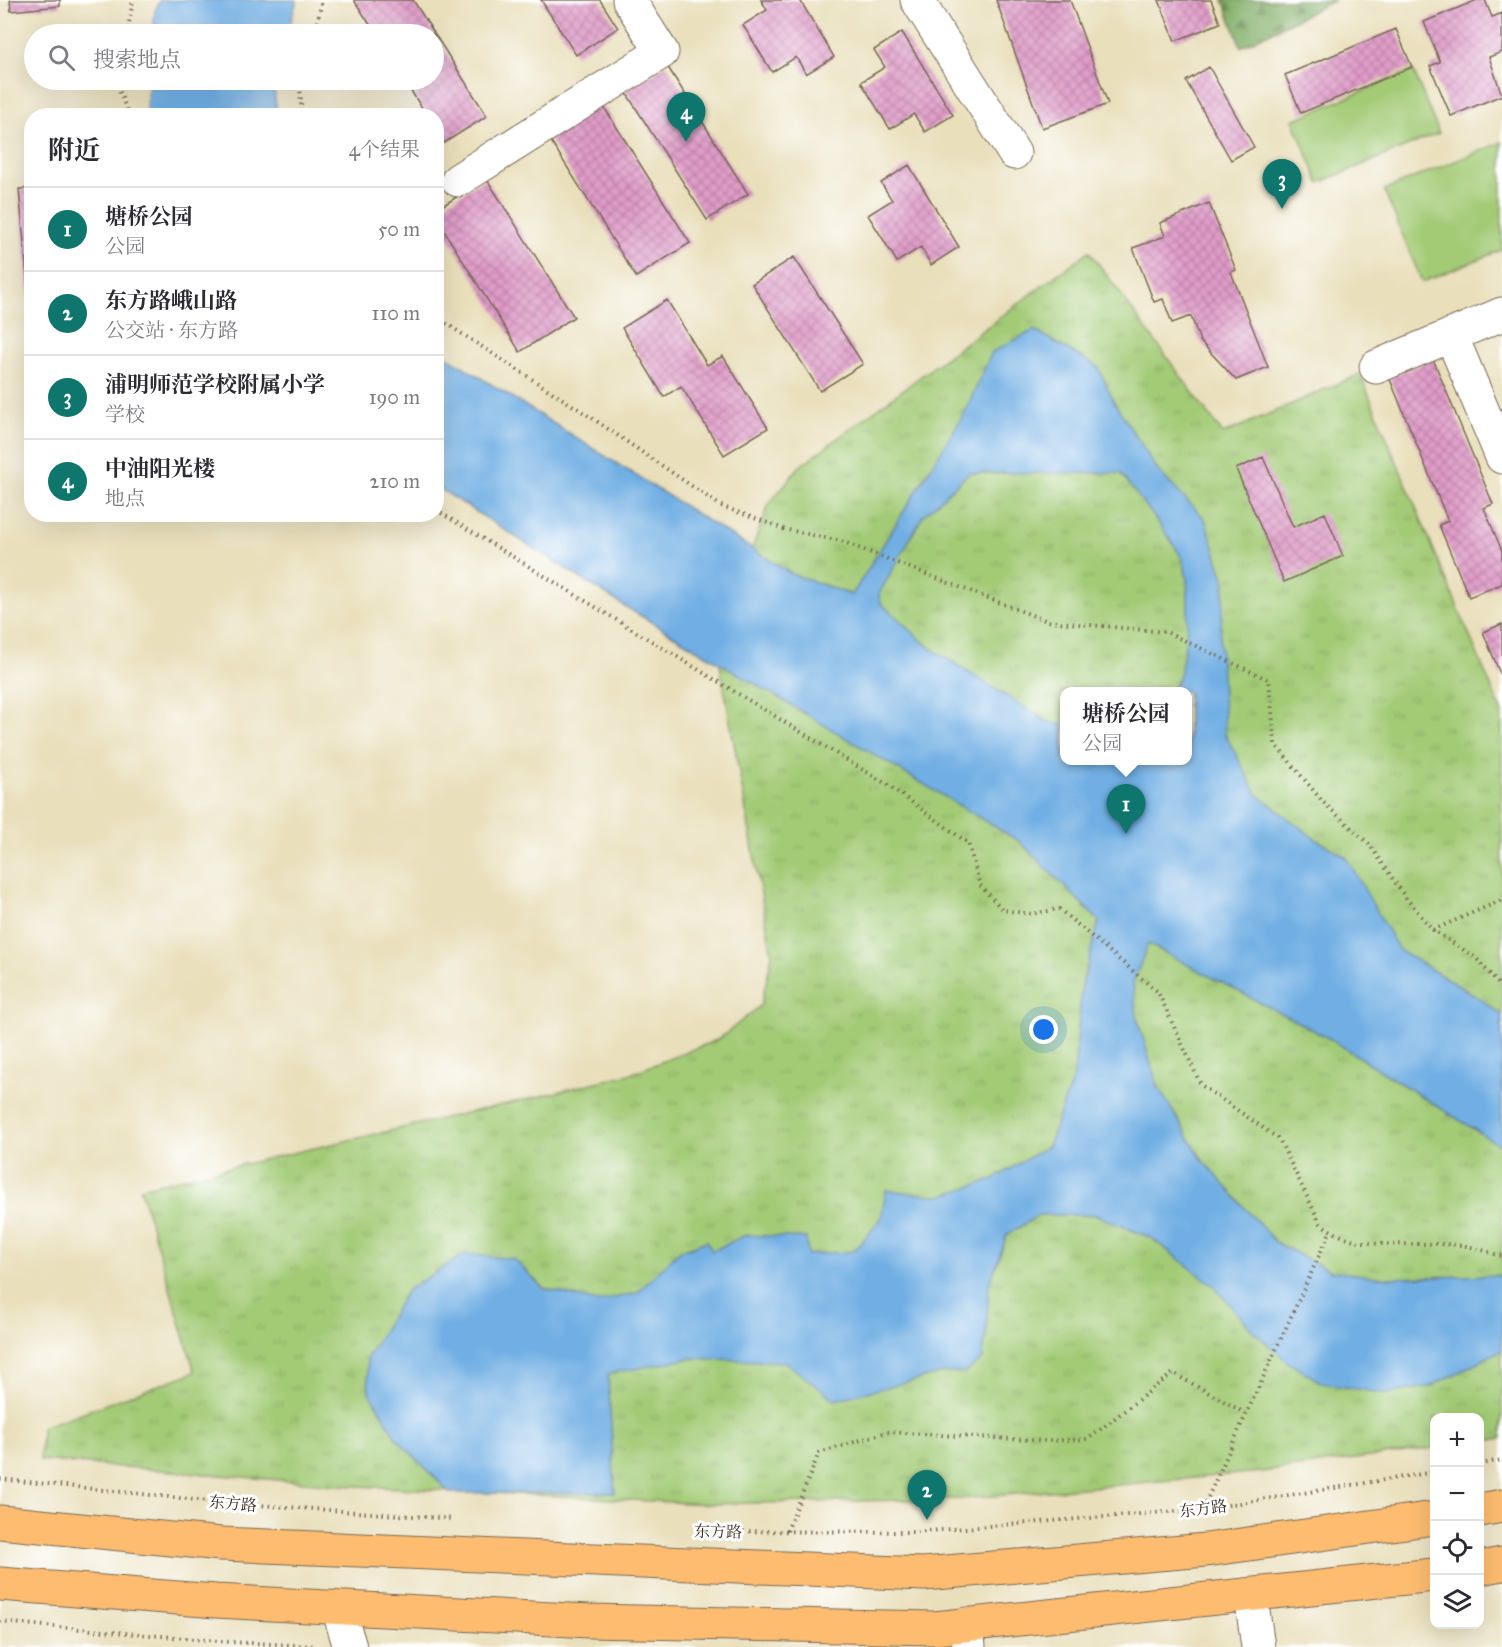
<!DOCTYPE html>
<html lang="zh">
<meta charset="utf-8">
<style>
:root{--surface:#fff;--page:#f2f2f3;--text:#2b2b33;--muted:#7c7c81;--line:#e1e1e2;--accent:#0f766e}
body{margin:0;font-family:"IM FELL Great Primer","Noto Serif SC",serif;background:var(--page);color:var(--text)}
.controls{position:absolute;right:18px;bottom:18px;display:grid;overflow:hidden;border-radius:12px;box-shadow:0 6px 24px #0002}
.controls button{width:54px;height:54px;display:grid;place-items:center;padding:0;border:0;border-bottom:2px solid var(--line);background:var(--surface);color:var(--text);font:30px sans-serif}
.you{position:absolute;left:1044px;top:1030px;width:21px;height:21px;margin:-15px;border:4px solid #fff;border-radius:50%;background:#1a73e8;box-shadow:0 0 0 9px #1a73e833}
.badge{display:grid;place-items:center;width:39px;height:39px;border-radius:50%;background:var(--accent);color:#fff;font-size:20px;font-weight:700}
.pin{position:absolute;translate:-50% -50px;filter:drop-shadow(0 2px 3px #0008)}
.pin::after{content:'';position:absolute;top:32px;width:21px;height:18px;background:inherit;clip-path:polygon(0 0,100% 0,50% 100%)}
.popup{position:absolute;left:1060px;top:687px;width:132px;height:78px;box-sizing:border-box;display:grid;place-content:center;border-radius:12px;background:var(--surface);filter:drop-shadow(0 2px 4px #0005);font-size:20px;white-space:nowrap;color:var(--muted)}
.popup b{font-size:22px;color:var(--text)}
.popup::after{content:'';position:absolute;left:50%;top:100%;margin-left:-12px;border:12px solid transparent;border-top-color:var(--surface)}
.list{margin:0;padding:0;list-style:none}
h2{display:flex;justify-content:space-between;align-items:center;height:78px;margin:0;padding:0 24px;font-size:26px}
h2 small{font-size:20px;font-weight:400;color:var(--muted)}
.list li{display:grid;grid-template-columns:39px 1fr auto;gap:18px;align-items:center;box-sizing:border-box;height:84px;padding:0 24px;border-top:2px solid var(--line)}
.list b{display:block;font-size:22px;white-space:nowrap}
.list p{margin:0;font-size:20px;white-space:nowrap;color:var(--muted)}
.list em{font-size:20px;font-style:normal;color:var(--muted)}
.icon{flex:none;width:33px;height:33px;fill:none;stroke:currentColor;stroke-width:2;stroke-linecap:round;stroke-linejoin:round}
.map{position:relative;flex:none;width:1502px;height:1647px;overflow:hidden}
.search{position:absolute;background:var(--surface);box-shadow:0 6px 24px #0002;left:24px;top:24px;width:420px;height:66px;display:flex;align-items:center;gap:15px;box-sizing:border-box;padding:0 21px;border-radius:33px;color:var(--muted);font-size:22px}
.panel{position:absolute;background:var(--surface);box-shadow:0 6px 24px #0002;left:24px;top:108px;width:420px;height:414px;border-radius:24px}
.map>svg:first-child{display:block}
</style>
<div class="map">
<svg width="1502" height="1647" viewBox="0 0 1502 1647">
<defs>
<pattern id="grass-tufts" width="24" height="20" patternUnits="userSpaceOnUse" patternTransform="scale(1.5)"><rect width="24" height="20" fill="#a3cb76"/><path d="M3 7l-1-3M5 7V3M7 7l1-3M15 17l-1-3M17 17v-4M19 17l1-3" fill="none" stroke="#8dae66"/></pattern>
<pattern id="forest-firs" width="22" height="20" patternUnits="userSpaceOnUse" patternTransform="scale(1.5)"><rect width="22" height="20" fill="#82af67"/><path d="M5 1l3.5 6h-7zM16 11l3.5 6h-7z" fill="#6c8f54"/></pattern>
<pattern id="building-cross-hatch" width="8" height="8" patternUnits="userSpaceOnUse" patternTransform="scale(1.5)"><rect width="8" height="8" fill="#e09cc9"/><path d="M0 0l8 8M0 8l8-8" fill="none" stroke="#b77fa3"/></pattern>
</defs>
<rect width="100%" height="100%" fill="#fff"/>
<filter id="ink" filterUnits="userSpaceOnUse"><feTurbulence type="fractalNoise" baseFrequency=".0167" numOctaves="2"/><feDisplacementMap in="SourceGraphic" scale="12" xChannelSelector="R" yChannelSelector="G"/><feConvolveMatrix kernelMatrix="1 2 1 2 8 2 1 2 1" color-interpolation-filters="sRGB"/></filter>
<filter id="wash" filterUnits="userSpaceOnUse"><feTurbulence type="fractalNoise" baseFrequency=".008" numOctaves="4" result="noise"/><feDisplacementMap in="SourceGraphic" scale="24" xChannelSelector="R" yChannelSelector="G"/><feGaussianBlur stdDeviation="1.35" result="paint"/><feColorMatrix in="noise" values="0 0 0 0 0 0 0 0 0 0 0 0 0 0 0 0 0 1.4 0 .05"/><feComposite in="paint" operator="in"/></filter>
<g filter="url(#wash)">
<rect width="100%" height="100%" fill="#e9dfbb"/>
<path fill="url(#grass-tufts)" stroke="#6f7a4a" stroke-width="1.5" fill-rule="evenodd" d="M 1089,251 L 1223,434 L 1360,374 L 1502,713 L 1502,1438 L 1480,1442 L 1480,1418 L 1434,1418 L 1434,1448 L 1261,1472 L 959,1499 L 709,1504 L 340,1485 L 40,1460 L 42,1427 L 195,1372 L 140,1188 L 537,1097 L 633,1073 L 719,1039 L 761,1005 L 772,955 L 716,643 L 769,504 L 799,467 ZM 1064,692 L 1188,692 L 1188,760 L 1064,760 Z"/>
<path fill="url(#forest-firs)" stroke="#5e6c42" stroke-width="1.5" d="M 1223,0 L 1335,0 L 1241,47 Z"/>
<path fill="#a3cb76" stroke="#6f7a4a" stroke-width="1.5" d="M 1413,70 L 1439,133 L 1319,183 L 1293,120 Z
M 1502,142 L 1502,250 L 1422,282 L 1384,190 Z"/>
<path fill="#70aee3" stroke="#566c80" stroke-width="1.5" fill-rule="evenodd" d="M 160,0 L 297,0 L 287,34 L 153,34 L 155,11 Z
M 149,80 L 273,80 L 277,115 L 146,115 Z
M 1034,330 L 1098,367 L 1114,402 L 1158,471 L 1205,519 L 1225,582 L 1220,638 L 1225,734 L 1257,794 L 1314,838 L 1346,857 L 1399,950 L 1481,999 L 1502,1015 L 1502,1147 L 1330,1039 L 1148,944 L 1133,983 L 1137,1018 L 1158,1087 L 1202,1159 L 1275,1242 L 1331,1271 L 1387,1278 L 1502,1275 L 1502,1350 L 1432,1386 L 1387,1394 L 1322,1383 L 1289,1363 L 1252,1330 L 1213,1285 L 1151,1238 L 1096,1215 L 1039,1215 L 1007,1235 L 989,1285 L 986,1334 L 982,1360 L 965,1372 L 944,1373 L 835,1400 L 785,1362 L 691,1358 L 608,1374 L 615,1493 L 450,1493 L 397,1439 L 369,1392 L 367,1358 L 407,1290 L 465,1254 L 514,1259 L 543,1288 L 597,1302 L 637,1293 L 679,1251 L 707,1241 L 712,1251 L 746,1235 L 806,1238 L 808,1255 L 854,1251 L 881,1219 L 886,1190 L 940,1196 L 992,1180 L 1048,1146 L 1074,1075 L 1082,985 L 1099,921 L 1019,841 L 626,607 L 437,487 L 437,350 L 792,574 L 852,595 L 964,414 L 992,352 ZM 969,473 L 1120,473 C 1133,490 1181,549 1184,564 C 1192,596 1187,662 1173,691 L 1188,692 L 1188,760 L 1064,760 L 1064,725 L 1048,722 L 930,648 L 881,603 L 879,594 L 923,516 Z"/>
<g id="blocks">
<path fill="url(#building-cross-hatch)" d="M 10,0 L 60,0 L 60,6 L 11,11 Z
M 354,0 L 413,0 L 487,116 L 444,143 L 436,131 L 436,116 L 427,116 L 404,80 L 434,80 L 434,34 L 376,34 Z
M 541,0 L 600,0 L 618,28 L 576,55 Z
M 761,0 L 800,0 L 834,57 L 806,74 L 796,57 L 772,72 L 743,25 L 767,10 Z
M 996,0 L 1070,0 L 1108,104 L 1042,128 Z
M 1159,0 L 1211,0 L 1220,23 L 1175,41 Z
M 1477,0 L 1485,0 L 1492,17 L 1502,13 L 1502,52 L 1489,57 L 1502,95 L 1451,116 L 1430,66 L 1440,62 L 1424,22 Z
M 1396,29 L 1412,67 L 1301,113 L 1285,75 Z
M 902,32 L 953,115 L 925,132 L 914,114 L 890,129 L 861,82 L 885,67 L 874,50 Z
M 666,64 L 748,194 L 707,220 L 625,91 Z
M 1209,67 L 1254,147 L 1231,160 L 1186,81 Z
M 602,104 L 690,243 L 636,277 L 549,138 Z
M 909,165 L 959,247 L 931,265 L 921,247 L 897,262 L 868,215 L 892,200 L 881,183 Z
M 486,178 L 574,317 L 520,352 L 436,218 L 436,210 Z
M 32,188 L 32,309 L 30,309 L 19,189 Z
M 1209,203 L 1236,270 L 1231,272 L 1268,367 L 1236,380 L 1200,341 L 1191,316 L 1172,323 L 1163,299 L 1154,302 L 1133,248 L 1165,236 L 1160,223 Z
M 794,257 L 863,364 L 820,391 L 752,284 Z
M 667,300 L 707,365 L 723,356 L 768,428 L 724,455 L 681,386 L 664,397 L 622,328 Z
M 1433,359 L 1493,504 L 1484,508 L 1502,551 L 1502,584 L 1469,597 L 1439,525 L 1448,521 L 1389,377 Z
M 1263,457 L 1293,527 L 1325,513 L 1343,556 L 1284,582 L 1236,469 Z
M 1502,624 L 1502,678 L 1483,632 Z"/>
</g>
</g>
<g filter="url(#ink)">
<use href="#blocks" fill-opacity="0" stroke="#786955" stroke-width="1.5"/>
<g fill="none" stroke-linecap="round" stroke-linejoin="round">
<defs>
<path id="minor" d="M 917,0 L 1014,153
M 458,180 L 662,52 L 629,0
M 1451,335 L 1502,457
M 1376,367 L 1502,314
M 1251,1596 L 1258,1647
M 338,1608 L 350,1647
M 967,1624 L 969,1647"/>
<path id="major" d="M 1480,1510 L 1502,1506
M 0,1522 L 221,1544 L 923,1574 L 1206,1550 L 1434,1518
M 1480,1568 L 1502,1564
M 0,1584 L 216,1601 L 589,1621 L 935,1628 L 1434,1575"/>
</defs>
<use href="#minor" stroke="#786955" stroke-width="35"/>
<use href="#major" stroke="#786955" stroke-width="35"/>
<path stroke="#786955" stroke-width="4" stroke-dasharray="1.5 4.5" stroke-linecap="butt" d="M 127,34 L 133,0
M 315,34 L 322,0
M 121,80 L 119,90 L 129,116
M 302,80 L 300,88 L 302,116
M 436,317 L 592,418 L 721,506 L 784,529 L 841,541 L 1047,621 L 1166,632 L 1269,680 L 1275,744 L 1323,802 L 1369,844 L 1406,898 L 1433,930 L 1476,958 L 1502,988
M 436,510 L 888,785 L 968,843 L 980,885 L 1003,910 L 1031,914 L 1059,909 L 1158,992 L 1201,1085 L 1279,1139 L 1320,1223 C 1362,1257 1417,1238 1466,1246 C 1478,1248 1490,1253 1502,1256
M 1433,930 L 1502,900
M 1480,1464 L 1502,1460
M 0,1479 L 217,1502 L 454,1519
M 1203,1508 L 1330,1232
M 725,1531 L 915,1532 L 1203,1509 L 1434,1472
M 787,1531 L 819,1453 L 887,1432 L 1047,1441 L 1088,1439 L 1173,1373 L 1245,1413
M 0,1622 L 230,1642 L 316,1646"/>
<use href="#minor" stroke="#fff" stroke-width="33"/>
<use href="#major" stroke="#fdbc6f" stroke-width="33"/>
</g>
</g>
<g text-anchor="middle" stroke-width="6" stroke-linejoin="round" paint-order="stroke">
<g font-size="16" fill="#3b2a1e" stroke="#fff">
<text transform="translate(233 1503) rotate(5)" y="6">东方路</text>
<text transform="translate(1203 1508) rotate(-7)" y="6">东方路</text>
<text transform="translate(718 1531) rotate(1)" y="6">东方路</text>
</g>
</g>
</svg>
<div class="controls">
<button>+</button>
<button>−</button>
<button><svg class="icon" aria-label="locate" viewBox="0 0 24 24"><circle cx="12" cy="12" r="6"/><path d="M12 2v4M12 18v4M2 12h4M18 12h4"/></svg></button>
<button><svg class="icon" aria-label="layers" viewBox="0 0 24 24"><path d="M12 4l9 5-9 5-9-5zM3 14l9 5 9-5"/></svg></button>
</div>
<div class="you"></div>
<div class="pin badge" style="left:1126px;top:834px">1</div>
<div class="popup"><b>塘桥公园</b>公园</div>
<div class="pin badge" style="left:927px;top:1520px">2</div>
<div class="pin badge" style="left:1282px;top:209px">3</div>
<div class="pin badge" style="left:686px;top:142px">4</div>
<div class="search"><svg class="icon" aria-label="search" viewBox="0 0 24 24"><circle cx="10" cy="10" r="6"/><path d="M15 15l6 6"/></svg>搜索地点</div>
<section class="panel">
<h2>附近<small>4个结果</small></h2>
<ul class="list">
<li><span class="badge">1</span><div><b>塘桥公园</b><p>公园</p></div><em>50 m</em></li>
<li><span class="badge">2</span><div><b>东方路峨山路</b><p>公交站 · 东方路</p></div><em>110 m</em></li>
<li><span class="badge">3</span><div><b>浦明师范学校附属小学</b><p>学校</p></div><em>190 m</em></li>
<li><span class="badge">4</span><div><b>中油阳光楼</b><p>地点</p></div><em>210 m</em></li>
</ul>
</section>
</div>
